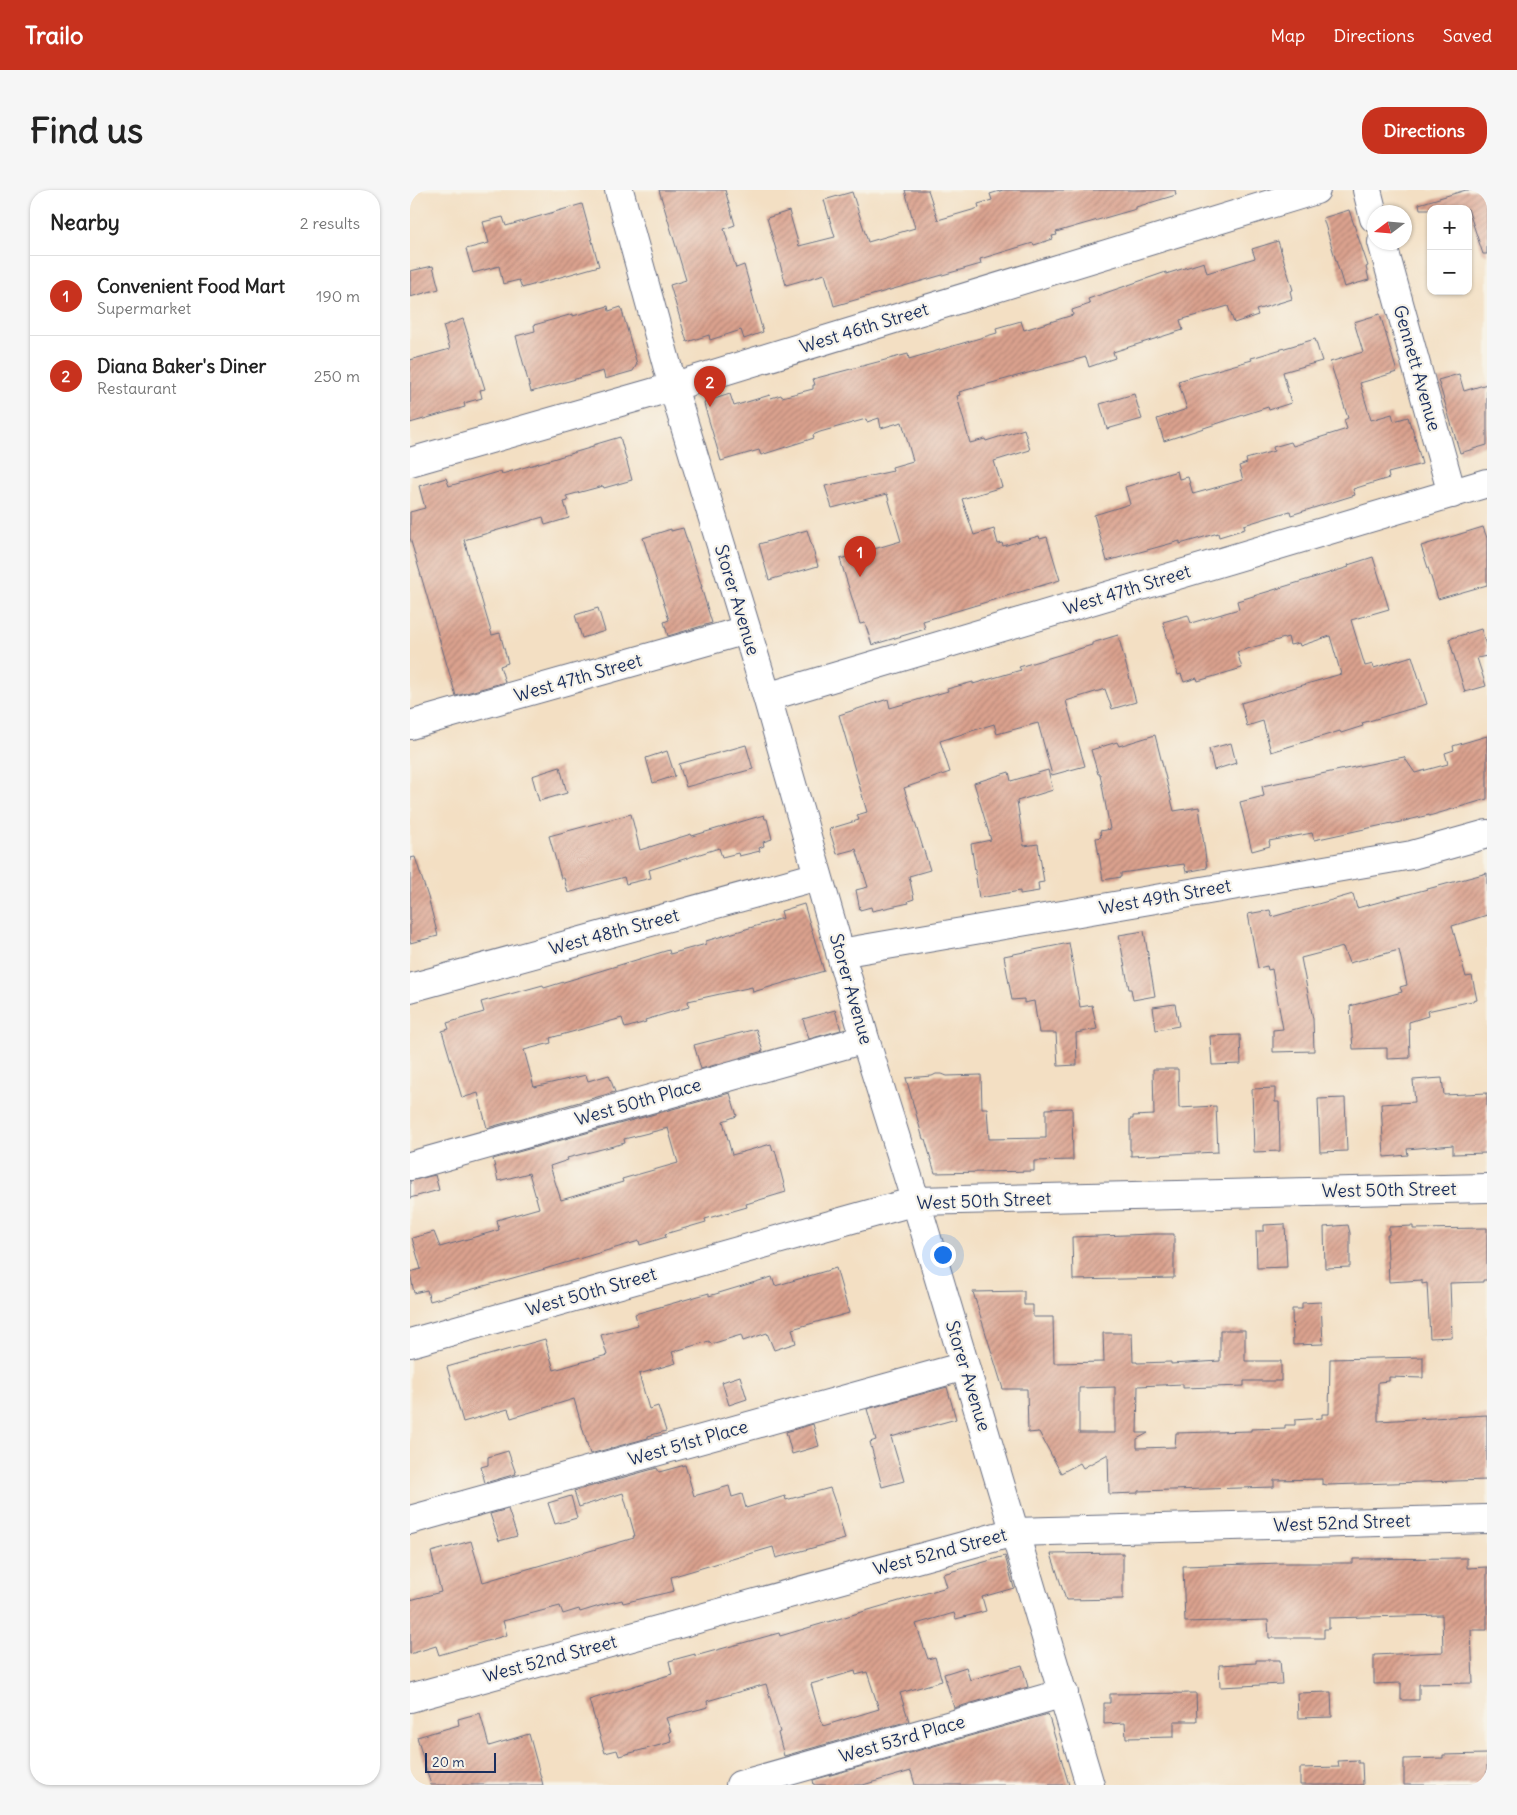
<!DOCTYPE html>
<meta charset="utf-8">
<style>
:root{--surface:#fff;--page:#f6f6f6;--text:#222;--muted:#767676;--line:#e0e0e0;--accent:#c8321e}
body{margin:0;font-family:Delius,sans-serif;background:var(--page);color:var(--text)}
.controls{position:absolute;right:15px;top:15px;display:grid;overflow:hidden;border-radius:10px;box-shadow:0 1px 4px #0004}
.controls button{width:45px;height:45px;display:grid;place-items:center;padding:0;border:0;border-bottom:1px solid var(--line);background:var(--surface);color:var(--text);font:25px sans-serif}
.compass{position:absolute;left:957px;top:15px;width:45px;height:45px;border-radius:50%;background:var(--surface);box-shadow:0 1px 4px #0004;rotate:254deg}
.scale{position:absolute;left:15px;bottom:12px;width:71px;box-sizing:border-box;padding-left:5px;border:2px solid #1b2f5e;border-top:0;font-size:14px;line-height:18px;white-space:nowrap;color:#1b2f5e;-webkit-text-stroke:4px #f7f3e8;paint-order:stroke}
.you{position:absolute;left:532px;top:1064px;width:18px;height:18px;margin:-12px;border:4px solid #fff;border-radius:50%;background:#1a73e8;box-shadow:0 0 0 8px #1a73e833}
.badge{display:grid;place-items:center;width:32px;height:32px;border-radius:50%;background:var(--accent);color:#fff;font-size:16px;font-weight:700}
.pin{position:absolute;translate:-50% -41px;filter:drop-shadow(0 1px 2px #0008)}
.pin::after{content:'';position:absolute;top:26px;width:18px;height:15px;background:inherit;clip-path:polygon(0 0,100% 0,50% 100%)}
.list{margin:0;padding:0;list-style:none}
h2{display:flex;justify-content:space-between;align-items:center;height:65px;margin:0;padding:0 20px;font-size:21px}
h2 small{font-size:16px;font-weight:400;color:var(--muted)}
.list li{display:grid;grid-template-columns:32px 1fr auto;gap:15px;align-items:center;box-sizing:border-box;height:80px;padding:0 20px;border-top:1px solid var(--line)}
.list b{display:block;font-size:19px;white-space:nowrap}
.list p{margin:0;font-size:16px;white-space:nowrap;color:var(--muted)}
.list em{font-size:16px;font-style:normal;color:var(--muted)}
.map{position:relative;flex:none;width:1077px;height:1595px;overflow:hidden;border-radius:20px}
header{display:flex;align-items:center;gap:30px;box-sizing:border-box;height:70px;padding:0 25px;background:var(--accent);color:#fff}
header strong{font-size:24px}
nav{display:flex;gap:28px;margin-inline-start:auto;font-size:18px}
.intro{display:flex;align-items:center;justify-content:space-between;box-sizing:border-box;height:120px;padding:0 30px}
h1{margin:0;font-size:35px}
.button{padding:12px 22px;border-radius:20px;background:var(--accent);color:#fff;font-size:18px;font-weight:700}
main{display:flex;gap:30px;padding:0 30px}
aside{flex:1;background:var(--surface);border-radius:20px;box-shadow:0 1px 4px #0004}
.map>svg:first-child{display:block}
</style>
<header>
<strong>Trailo</strong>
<nav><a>Map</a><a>Directions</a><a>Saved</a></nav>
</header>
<div class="intro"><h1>Find us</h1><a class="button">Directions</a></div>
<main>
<aside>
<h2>Nearby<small>2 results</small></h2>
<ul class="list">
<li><span class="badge">1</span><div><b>Convenient Food Mart</b><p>Supermarket</p></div><em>190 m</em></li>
<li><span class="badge">2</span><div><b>Diana Baker's Diner</b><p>Restaurant</p></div><em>250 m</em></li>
</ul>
</aside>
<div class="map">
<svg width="1077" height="1595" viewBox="0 0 1077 1595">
<defs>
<pattern id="building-hatch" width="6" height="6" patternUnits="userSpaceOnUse" patternTransform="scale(1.25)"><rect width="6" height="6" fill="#dba28e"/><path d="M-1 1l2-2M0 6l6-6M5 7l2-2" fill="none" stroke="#b18477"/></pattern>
</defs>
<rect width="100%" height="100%" fill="#f7f3e8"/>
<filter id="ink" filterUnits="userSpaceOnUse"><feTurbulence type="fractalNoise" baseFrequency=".02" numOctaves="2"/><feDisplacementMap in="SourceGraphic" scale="10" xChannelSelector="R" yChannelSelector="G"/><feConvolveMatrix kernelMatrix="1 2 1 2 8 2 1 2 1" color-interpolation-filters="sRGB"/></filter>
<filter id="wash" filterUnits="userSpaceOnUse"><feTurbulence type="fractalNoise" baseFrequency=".0096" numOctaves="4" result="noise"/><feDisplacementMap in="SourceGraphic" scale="20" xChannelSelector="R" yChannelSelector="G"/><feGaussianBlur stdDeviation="1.12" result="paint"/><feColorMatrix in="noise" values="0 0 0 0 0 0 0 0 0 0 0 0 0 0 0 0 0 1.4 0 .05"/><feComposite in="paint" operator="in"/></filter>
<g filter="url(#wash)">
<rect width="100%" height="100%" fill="#f3dfc3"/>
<g id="blocks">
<path fill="url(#building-hatch)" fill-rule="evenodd" d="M 249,0 L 315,0 L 325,35 L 314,39 L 326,78 L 334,75 L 353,142 L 334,149 L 331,140 L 300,150 L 299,145 L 277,152 L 260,95 L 276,90 Z
M 495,0 L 518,0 L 528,30 L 569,18 L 568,14 L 582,10 L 580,4 L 593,0 L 765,0 L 766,5 L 726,17 L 726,19 L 646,42 L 647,45 L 642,46 L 643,49 L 624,55 L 623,53 L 570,69 L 571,74 L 424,116 L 415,84 L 376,95 L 357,28 L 379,21 L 389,56 L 425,47 L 414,10 L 442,2 L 458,52 L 505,38 Z
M 1056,0 L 1077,0 L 1077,64 L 1073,64 L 1058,19 L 1010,19 L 1009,14 Z
M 172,14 L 189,76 L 112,98 L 109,90 L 93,94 L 89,76 L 63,83 L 56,59 L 79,53 L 73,32 L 93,27 L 96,36 Z
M 939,20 L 958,76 L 956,77 L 959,90 L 934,97 L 913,28 Z
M 868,51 L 883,100 L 880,101 L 882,109 L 846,120 L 848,125 L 824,133 L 818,116 L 770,130 L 773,140 L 703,162 L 705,168 L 679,177 L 676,167 L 549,202 L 550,205 L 547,206 L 560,253 L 575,249 L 576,251 L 614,239 L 620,260 L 584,271 L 592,297 L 552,309 L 564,345 L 584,339 L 588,354 L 592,353 L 593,356 L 629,346 L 630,349 L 637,347 L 650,390 L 513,431 L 515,439 L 462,455 L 455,433 L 450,434 L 430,369 L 491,351 L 477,304 L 422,318 L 415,296 L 483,281 L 482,277 L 503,271 L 492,232 L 471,238 L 469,228 L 457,232 L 456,229 L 410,242 L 403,245 L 404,248 L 351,265 L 349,260 L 311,271 L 294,214 L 295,212 L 320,204 L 324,216 L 360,205 L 361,208 L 371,205 L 372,207 L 403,199 L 403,195 L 405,195 L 403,189 L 498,164 L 499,169 L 587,143 L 586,138 L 611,131 L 614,140 L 663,125 L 662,120 L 680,114 L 678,109 L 756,82 L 756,84 L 794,72 L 797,83 L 845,68 L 842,59 Z
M 23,76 L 29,99 L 0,107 L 0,81 Z
M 198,116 L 199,121 L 211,117 L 227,174 L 223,181 L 195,189 L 193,181 L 121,202 L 106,146 L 125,141 L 124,135 L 163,124 L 163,126 Z
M 970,124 L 987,182 L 950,193 L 961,230 L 982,224 L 984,231 L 998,227 L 1001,237 L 1002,237 L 1012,274 L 978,283 L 979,288 L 943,299 L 945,305 L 881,325 L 880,321 L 834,335 L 835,339 L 809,347 L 808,343 L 770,354 L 770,351 L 697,371 L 684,325 L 720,314 L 715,297 L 767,281 L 769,289 L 778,287 L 783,304 L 833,290 L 829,276 L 837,273 L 836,269 L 864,261 L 863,257 L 881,252 L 883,256 L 937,239 L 934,230 L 938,228 L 920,172 L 953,162 L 944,132 Z
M 53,129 L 75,199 L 70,200 L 72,208 L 54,213 L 55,217 L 0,233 L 0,170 L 40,159 L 33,136 Z
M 905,149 L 912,171 L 873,182 L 881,213 L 859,220 L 858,217 L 754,251 L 747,229 L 777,219 L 768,191 L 842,170 L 841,168 L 845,167 Z
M 1049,184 L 1054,201 L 1077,194 L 1077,255 L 1050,263 L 1028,190 Z
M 724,204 L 732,229 L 697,239 L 690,214 Z
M 210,247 L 222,290 L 194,298 L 193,296 L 156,306 L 158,311 L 154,312 L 159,328 L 135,335 L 133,327 L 54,350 L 82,445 L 90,443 L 98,473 L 90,476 L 95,492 L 46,506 L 0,348 L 0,322 L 15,318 L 9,296 L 36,288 L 39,296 L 91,281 L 92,284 L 183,257 L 183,255 Z
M 1073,337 L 1077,348 L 1077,395 L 1028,409 L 1011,356 Z
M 273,338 L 292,397 L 291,397 L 302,433 L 258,446 L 254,432 L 259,430 L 233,348 L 261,339 L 261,341 Z
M 397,340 L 408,376 L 359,390 L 349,354 Z
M 963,367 L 979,419 L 941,430 L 955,476 L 963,474 L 964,478 L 1002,466 L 1017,514 L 952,533 L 953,536 L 931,543 L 930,541 L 861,562 L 853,531 L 837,536 L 831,513 L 931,484 L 920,446 L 890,456 L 889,453 L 880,455 L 878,447 L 827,462 L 832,478 L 788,491 L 787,488 L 774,492 L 771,484 L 768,485 L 753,432 L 778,425 L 781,433 L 829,419 L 827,411 L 939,377 L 938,375 Z
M 188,418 L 195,441 L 172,448 L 165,425 Z
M 1071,439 L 1077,458 L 1077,466 L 1067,468 L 1076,496 L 1055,502 L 1039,449 Z
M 708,445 L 726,512 L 702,519 L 695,499 L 656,511 L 675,576 L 642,585 L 628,533 L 587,544 L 584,534 L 530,551 L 540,582 L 494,598 L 520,680 L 499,686 L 504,709 L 498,711 L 499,713 L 462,721 L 461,717 L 450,720 L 446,700 L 458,697 L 446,659 L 427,664 L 419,639 L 449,630 L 447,625 L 457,622 L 429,525 L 478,509 L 480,518 L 538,501 L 537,499 L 563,492 L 563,494 L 611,480 L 609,477 L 682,455 L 682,453 Z
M 745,545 L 764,621 L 789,617 L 797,678 L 776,682 L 774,674 L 711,683 L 711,687 L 693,690 L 686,648 L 691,647 L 690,641 L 700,639 L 690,584 L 688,584 L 681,560 L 707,552 L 709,556 Z
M 1077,546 L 1077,609 L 1019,626 L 1019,625 L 982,634 L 982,633 L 904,650 L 902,643 L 859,651 L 860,656 L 842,661 L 830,612 L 854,606 L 852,596 L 994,567 L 1005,583 L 1038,574 L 1035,563 L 1044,560 L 1043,556 Z
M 821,553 L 826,573 L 804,580 L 799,559 Z
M 336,555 L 343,579 L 276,597 L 269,574 Z
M 257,561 L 265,586 L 243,593 L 236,568 Z
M 150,577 L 157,603 L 129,611 L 122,586 Z
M 638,580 L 643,600 L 607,611 L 614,656 L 628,654 L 634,692 L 628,693 L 629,701 L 610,704 L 610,701 L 569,708 L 561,654 L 581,650 L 564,593 L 599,582 L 601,591 Z
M 221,624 L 230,660 L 281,644 L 282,646 L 354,625 L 355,629 L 357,629 L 362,649 L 353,652 L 354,656 L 349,658 L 350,661 L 329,666 L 328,663 L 312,667 L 309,658 L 239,680 L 241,688 L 216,694 L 214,687 L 158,703 L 154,688 L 151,688 L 139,646 Z
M 5,667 L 18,707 L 28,746 L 0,753 L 0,668 Z
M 1077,683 L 1077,725 L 1042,736 L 1056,787 L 1062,786 L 1067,810 L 1017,821 L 1018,826 L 999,832 L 1000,868 L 977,869 L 977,858 L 943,859 L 940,816 L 992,802 L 990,797 L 997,795 L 989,760 L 939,773 L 933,757 L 891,768 L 903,829 L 904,861 L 863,862 L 863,840 L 873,839 L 862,779 L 858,780 L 857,776 L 848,778 L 838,724 L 860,720 L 862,727 L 943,704 L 947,718 Z
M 394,714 L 414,781 L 343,802 L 342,797 L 278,811 L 279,817 L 235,830 L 236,832 L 215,838 L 212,828 L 140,848 L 141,853 L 114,860 L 124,897 L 176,885 L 178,891 L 199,885 L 205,902 L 77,938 L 68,903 L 52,908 L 32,841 L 39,839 L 37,833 L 74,822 L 71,812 L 133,795 L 134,798 L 259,760 L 260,764 L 296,754 L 296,751 L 373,728 L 371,721 Z
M 734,741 L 745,806 L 723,810 L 721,799 L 719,799 L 709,745 Z
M 659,753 L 670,817 L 682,815 L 687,839 L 666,843 L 667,875 L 648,876 L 646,843 L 629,843 L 624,811 L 614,813 L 614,809 L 602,810 L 594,766 Z
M 765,814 L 769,836 L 746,840 L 743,817 Z
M 425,820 L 431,840 L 399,849 L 393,829 Z
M 346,839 L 353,861 L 291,879 L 284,855 Z
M 830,845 L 831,874 L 802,875 L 800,846 Z
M 743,879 L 768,879 L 769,918 L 806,916 L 808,962 L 721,966 L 721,960 L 720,960 L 720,929 L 723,929 L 723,926 L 744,925 Z
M 526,884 L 532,884 L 537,886 L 571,885 L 572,918 L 577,918 L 579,949 L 636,948 L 636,919 L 662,918 L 663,970 L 624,971 L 624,981 L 525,983 L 515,949 L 513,949 L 496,888 L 522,886 Z
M 1032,888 L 1034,905 L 1077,903 L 1077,963 L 1043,964 L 1043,955 L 997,959 L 998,965 L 974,967 L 971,914 L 1005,912 L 1003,890 Z
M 865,898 L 865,912 L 869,912 L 870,961 L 844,962 L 842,899 Z
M 320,903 L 327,926 L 313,931 L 322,965 L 361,954 L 363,961 L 365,960 L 376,1002 L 336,1014 L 337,1017 L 295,1029 L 296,1032 L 255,1044 L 256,1047 L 230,1055 L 229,1051 L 128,1081 L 20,1111 L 17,1100 L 4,1103 L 0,1082 L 11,1079 L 2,1048 L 24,1042 L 30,1057 L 89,1040 L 87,1030 L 129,1018 L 119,983 L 88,991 L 83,969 ZM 258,938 L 268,973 L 212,989 L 213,992 L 151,1010 L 140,976 L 158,970 L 157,968 L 215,953 L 214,949 Z
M 935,908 L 937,961 L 910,962 L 908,909 Z
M 25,985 L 29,1000 L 0,1008 L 0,991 Z
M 875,1034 L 877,1077 L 847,1078 L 846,1041 L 854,1041 L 854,1035 Z
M 938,1035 L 940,1043 L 940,1077 L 915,1078 L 914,1037 Z
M 1003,1036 L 1003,1039 L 1077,1038 L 1077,1090 L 1073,1090 L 1073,1092 L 1040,1093 L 1042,1147 L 1020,1148 L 1017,1093 L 1012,1094 L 1012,1090 L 979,1092 L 977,1045 L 979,1045 L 979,1037 Z
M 743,1044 L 764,1044 L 764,1088 L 663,1090 L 662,1047 Z
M 426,1078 L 439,1123 L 382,1139 L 386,1153 L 364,1160 L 357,1143 L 333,1151 L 331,1145 L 301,1154 L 299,1151 L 262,1162 L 266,1173 L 229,1184 L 239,1219 L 248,1216 L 256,1241 L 238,1246 L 238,1248 L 180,1264 L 164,1209 L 101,1228 L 98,1219 L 53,1232 L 37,1177 L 135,1149 L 144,1180 L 197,1165 L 191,1145 L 228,1135 L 225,1124 L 299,1103 L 299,1106 L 362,1087 L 365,1096 Z
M 614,1101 L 614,1115 L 623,1115 L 623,1127 L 643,1127 L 644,1173 L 694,1172 L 693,1143 L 722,1143 L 723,1172 L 727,1172 L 727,1173 L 761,1172 L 761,1174 L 810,1171 L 810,1140 L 835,1140 L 835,1171 L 871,1171 L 871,1191 L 834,1191 L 834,1196 L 773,1198 L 773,1194 L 728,1196 L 727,1243 L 738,1243 L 727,1249 L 727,1258 L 765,1257 L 766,1243 L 841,1241 L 841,1239 L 875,1238 L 875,1235 L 885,1235 L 885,1230 L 912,1228 L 912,1224 L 919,1224 L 920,1169 L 1013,1167 L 1013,1188 L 979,1187 L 979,1191 L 968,1192 L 968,1231 L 1077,1225 L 1077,1290 L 917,1295 L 912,1294 L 912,1289 L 864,1290 L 864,1297 L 728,1301 L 728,1303 L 699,1304 L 698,1264 L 673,1278 L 670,1273 L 651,1283 L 629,1242 L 618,1243 L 617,1199 L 593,1199 L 563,1102 ZM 705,1197 L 705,1243 L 669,1243 L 669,1198 Z
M 911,1112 L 913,1154 L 883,1155 L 882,1119 L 892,1119 L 892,1113 Z
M 330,1186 L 337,1209 L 319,1215 L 312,1192 Z
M 537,1197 L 546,1229 L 481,1247 L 494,1291 L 472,1297 L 460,1252 L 466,1250 L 457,1219 Z
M 403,1234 L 409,1256 L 382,1264 L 376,1242 Z
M 98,1261 L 106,1284 L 75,1293 L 71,1277 L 78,1275 L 78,1267 Z
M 275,1275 L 284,1306 L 319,1296 L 322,1307 L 332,1304 L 336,1318 L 375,1306 L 376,1310 L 420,1298 L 426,1315 L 435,1349 L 366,1368 L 363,1357 L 261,1387 L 264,1401 L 213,1413 L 212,1410 L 196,1414 L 170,1422 L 169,1419 L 153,1424 L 150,1416 L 93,1431 L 97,1445 L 29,1465 L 26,1456 L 0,1464 L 0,1410 L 31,1402 L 21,1362 L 61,1351 L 73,1392 L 224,1348 L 223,1346 L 225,1346 L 213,1303 L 169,1317 L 164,1301 L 247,1278 L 249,1282 Z
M 161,1306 L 167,1328 L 145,1334 L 138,1313 Z
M 98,1319 L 107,1346 L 89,1351 L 80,1324 Z
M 713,1363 L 713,1409 L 656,1410 L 641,1364 Z
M 595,1366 L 604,1398 L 572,1407 L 576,1421 L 546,1429 L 544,1423 L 506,1434 L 518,1469 L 525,1467 L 532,1491 L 490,1503 L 499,1531 L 374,1566 L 368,1543 L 370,1542 L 356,1494 L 297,1511 L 298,1517 L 256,1528 L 261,1542 L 259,1542 L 262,1552 L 209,1566 L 207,1560 L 195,1563 L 179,1510 L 262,1484 L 259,1471 L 285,1464 L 285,1466 L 369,1443 L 370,1446 L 537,1397 L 533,1384 ZM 445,1481 L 446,1485 L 457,1482 L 469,1519 L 413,1536 L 401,1494 Z
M 1057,1368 L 1057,1378 L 1077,1377 L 1077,1440 L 1061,1440 L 1063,1493 L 1009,1494 L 1009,1510 L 991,1510 L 991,1493 L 964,1494 L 964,1465 L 1033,1462 L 1032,1425 L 919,1428 L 919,1439 L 914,1439 L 914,1448 L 859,1448 L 858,1430 L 775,1432 L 773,1376 L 874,1373 L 943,1373 L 943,1369 Z
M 846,1470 L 870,1470 L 872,1494 L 810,1497 L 809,1475 L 846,1473 Z
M 612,1475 L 618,1497 L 544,1518 L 534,1484 L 556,1477 L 560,1490 Z
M 921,1502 L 922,1527 L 888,1528 L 887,1503 Z
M 786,1503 L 787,1531 L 764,1531 L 764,1547 L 716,1548 L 715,1533 L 694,1534 L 694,1513 L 700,1513 L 700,1504 Z
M 70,1523 L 79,1556 L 119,1544 L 133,1595 L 21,1595 L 7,1547 L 49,1535 L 48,1529 Z
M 638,1524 L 659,1595 L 505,1595 L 501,1581 L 453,1595 L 404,1595 L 403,1590 Z
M 1077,1564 L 1077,1595 L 994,1595 L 994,1569 L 1033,1568 L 1033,1565 Z
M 948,1570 L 948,1573 L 952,1573 L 953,1595 L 890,1595 L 890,1578 L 929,1577 L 928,1571 Z"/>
</g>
</g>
<g filter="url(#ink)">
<use href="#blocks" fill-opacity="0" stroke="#676d81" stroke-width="1"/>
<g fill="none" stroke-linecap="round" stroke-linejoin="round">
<defs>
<path id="minor" d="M 209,0 L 263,197 L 357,507 L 455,849 L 513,1035 L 680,1595
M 957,0 L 964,28
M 972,52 L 1042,304
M 0,272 L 242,203 L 906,0
M 357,507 L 1077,293
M 0,535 L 336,440
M 430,763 L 1002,665 L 1077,644
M 0,798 L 408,686
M 0,976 L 455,849
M 0,1153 L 506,1011 L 1077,998
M 0,1330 L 555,1176
M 0,1508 L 604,1342 L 1077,1329
M 330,1595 L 654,1503"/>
</defs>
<use href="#minor" stroke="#676d81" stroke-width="30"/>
<use href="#minor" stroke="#fff" stroke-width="28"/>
</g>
</g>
<g text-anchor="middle" stroke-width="4.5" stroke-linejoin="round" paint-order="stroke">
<g font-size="18" fill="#1b2f5e" stroke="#f7f3e8">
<text transform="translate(454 138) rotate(-17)" y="6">West 46th Street</text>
<text transform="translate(1007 178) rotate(74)" y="6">Gennett Avenue</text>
<text transform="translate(717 400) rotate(-17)" y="6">West 47th Street</text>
<text transform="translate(327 410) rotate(73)" y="6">Storer Avenue</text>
<text transform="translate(168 488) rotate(-16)" y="6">West 47th Street</text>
<text transform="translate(755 707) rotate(-10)" y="6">West 49th Street</text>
<text transform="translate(204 742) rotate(-15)" y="6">West 48th Street</text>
<text transform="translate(441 799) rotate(74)" y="6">Storer Avenue</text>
<text transform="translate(228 912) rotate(-16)" y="6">West 50th Place</text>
<text transform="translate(979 1000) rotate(-1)" y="6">West 50th Street</text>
<text transform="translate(574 1011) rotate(-2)" y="6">West 50th Street</text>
<text transform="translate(181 1102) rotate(-16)" y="6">West 50th Street</text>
<text transform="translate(558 1186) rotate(73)" y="6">Storer Avenue</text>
<text transform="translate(278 1253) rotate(-16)" y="6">West 51st Place</text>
<text transform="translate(932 1333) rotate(-2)" y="6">West 52nd Street</text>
<text transform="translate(530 1362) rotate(-15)" y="6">West 52nd Street</text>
<text transform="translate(140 1469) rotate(-15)" y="6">West 52nd Street</text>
<text transform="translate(492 1549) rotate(-16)" y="6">West 53rd Place</text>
</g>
</g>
</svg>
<div class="controls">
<button>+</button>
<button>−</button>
</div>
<svg class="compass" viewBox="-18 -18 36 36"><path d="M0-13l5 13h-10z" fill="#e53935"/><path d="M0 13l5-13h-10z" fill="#767676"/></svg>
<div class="scale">20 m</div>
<div class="you"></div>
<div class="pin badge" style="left:450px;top:387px">1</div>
<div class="pin badge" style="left:300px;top:217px">2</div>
</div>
</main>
